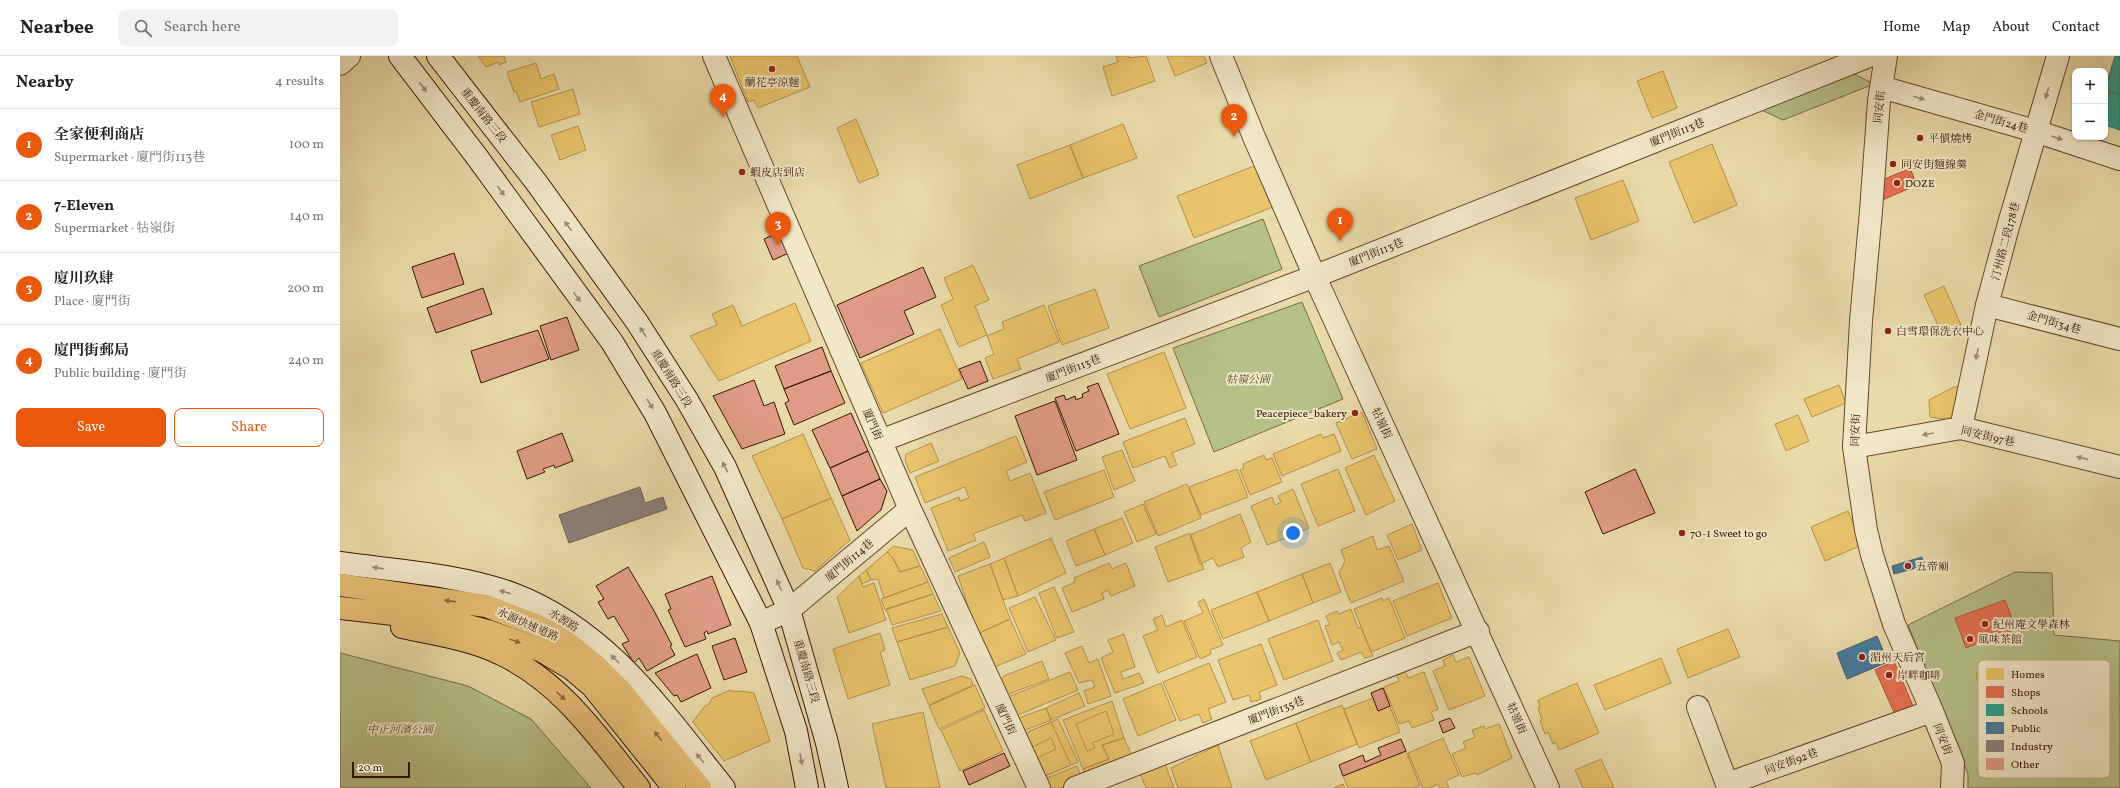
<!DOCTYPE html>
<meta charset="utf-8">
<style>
:root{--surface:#fff;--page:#f2f2f2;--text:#222;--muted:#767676;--line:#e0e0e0;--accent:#ea580c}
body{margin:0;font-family:Vollkorn,"Noto Serif TC",serif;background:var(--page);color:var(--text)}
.controls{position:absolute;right:12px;top:12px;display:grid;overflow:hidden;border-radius:8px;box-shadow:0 1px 3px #0004}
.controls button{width:36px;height:36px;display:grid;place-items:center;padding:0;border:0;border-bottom:1px solid var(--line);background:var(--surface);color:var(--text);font:20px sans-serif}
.scale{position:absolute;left:12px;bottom:10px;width:58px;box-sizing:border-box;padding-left:4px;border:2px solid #371705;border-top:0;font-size:11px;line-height:14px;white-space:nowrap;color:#371705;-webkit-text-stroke:3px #f1e8c8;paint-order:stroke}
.you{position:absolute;left:953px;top:477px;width:14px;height:14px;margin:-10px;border:3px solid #fff;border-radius:50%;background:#1a73e8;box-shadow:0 0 0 6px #1a73e833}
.badge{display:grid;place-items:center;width:26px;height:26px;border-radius:50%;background:var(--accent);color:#fff;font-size:13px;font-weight:700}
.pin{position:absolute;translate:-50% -33px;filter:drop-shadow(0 1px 2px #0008)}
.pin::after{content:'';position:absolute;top:21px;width:14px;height:12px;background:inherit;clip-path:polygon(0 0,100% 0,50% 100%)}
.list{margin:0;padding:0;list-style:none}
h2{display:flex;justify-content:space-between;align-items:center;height:52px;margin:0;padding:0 16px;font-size:17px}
h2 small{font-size:13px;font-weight:400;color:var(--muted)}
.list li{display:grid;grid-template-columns:26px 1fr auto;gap:12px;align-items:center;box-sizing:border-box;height:72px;padding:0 16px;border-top:1px solid var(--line)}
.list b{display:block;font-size:15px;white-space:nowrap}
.list p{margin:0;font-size:13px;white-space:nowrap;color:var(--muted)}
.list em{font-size:13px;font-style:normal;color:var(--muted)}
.actions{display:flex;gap:8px;padding:12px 16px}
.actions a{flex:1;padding:9px 0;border:1px solid var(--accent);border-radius:8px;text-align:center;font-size:14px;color:var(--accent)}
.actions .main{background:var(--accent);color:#fff}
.icon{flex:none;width:22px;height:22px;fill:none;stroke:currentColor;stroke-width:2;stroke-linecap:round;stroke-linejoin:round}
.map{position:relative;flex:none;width:1780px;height:732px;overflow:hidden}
header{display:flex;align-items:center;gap:24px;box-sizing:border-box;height:56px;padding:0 20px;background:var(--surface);border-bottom:1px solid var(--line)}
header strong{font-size:19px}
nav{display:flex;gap:22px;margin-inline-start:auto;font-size:14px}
.search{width:280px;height:36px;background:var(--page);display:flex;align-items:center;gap:10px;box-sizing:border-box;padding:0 14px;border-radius:8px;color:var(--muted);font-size:15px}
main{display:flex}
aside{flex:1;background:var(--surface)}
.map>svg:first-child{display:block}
</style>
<header>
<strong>Nearbee</strong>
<div class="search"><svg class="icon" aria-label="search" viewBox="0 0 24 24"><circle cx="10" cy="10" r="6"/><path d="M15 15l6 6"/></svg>Search here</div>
<nav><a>Home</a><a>Map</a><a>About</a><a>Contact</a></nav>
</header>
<main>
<aside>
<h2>Nearby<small>4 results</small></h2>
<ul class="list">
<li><span class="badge">1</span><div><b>全家便利商店</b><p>Supermarket · 廈門街113巷</p></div><em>100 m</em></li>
<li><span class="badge">2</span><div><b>7-Eleven</b><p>Supermarket · 牯嶺街</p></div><em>140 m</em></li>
<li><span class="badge">3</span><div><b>廈川玖肆</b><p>Place · 廈門街</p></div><em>200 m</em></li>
<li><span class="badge">4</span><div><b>廈門街郵局</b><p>Public building · 廈門街</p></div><em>240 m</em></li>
</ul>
<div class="actions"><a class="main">Save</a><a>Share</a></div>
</aside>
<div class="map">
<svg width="1780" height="732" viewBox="0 0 1780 732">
<rect width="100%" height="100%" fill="#eadbaa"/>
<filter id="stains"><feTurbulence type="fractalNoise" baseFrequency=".005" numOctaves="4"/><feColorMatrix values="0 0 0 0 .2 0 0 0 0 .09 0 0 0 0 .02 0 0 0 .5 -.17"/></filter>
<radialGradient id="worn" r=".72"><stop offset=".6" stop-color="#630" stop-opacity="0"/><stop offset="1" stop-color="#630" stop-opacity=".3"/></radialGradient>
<path fill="#b6c089" stroke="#766c47" d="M 1506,14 L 1534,28 L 1443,64 L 1413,50 Z
M 923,163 L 942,213 L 819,261 L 799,210 Z
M 962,246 L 1003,343 L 874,396 L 833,292 Z
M 1675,516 L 1712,517 L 1714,579 L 1780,585 L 1780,732 L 1628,732 L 1628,718 L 1568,569 Z
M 0,597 L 128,630 L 191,663 L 251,732 L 0,732 Z"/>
<path fill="#e9c46a" stroke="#b4904c" d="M 138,0 L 164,0 L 166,6 L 159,9 L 158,6 L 146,11 Z
M 390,0 L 457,0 L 470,31 L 418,52 L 414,44 L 408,46 Z
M 776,0 L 789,0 L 789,2 L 806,0 L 815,25 L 772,40 L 763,11 L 778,6 Z
M 827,0 L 864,0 L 867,7 L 835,20 Z
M 196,7 L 201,23 L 214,18 L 219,33 L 180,46 L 176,35 L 174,36 L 167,16 Z
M 1323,15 L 1337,52 L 1312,62 L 1297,25 Z
M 233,33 L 240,58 L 199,71 L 191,46 Z
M 516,63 L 539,119 L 519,127 L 497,72 Z
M 783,68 L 797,102 L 743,122 L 730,89 Z
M 238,70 L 246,94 L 220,104 L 211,79 Z
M 1372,88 L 1397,149 L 1354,167 L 1329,106 Z
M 730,89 L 743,122 L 690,143 L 677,109 Z
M 927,105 L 943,147 L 854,182 L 837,140 Z
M 1283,124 L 1299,165 L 1251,184 L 1235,142 Z
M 633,209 L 649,244 L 635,250 L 647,279 L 619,291 L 601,249 L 613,243 L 604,222 Z
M 1604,230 L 1621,269 L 1602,278 L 1584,239 Z
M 755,233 L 769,272 L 722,289 L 708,250 Z
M 455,247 L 471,285 L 379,325 L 350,280 L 377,269 L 372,258 L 393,249 L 402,270 Z
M 704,249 L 719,286 L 677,303 L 681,313 L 653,323 L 645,302 L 654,298 L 647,280 L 664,273 L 662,266 Z
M 600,273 L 622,323 L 543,357 L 521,307 Z
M 824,296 L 846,352 L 790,373 L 767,318 Z
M 1499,329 L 1506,347 L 1472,361 L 1464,343 Z
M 1623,330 L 1621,366 L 1590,361 L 1589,344 L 1614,331 Z
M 1022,356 L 1037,393 L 1012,403 L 996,367 Z
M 1458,359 L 1469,385 L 1446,395 L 1435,368 Z
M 845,362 L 855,388 L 832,397 L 837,409 L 830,412 L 825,400 L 793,412 L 783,386 Z
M 463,378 L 491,442 L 442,463 L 412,400 Z
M 981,378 L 983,382 L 994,378 L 1001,395 L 942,420 L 933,398 Z
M 676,380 L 687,406 L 666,415 L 670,425 L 690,417 L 706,457 L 685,465 L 682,459 L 633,478 L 636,484 L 608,495 L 591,452 L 619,441 L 620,445 L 629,442 L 625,431 L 585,447 L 575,421 Z
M 591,387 L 599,405 L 570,417 L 565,404 L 566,398 Z
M 782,394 L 795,425 L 774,434 L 762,401 Z
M 924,399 L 926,404 L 932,402 L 942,426 L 910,439 L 900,414 L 904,412 L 903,408 Z
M 1034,399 L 1055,445 L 1026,459 L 1005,412 Z
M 897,413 L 908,441 L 861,459 L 849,431 Z
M 998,413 L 1015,455 L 978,470 L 961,428 Z
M 764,414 L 774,441 L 715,464 L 704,436 Z
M 847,428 L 861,462 L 818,480 L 804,446 Z
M 953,433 L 969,472 L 956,478 L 958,484 L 952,487 L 949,481 L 927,489 L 911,450 L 932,441 L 935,449 L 941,446 L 938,440 Z
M 491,442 L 510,484 L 475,515 L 463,512 L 442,463 Z
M 803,448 L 816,478 L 797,486 L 784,456 Z
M 1508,455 L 1522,489 L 1485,505 L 1471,471 Z
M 900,458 L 911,486 L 901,492 L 904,501 L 878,511 L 873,502 L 860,508 L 850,479 Z
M 782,462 L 793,487 L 765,499 L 754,473 Z
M 1072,468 L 1082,494 L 1058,504 L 1047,479 Z
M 754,473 L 765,499 L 736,510 L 726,485 Z
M 850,477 L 864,513 L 828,526 L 815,491 Z
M 1033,480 L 1037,494 L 1049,490 L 1064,525 L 1011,547 L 999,517 L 1005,505 L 1001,494 Z
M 711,482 L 726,517 L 678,540 L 664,502 Z
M 644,486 L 650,501 L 615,516 L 609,502 Z
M 553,490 L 573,494 L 580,510 L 560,516 L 553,502 L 547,496 Z
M 547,496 L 553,502 L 560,516 L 580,510 L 588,526 L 544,542 L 538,523 L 531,524 L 526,514 Z
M 664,502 L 678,540 L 663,544 L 650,508 Z
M 769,507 L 772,513 L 786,507 L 795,530 L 771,540 L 768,534 L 762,537 L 764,543 L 732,556 L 722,532 L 735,526 L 734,522 Z
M 990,507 L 1001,536 L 973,547 L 962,518 Z
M 650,508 L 670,563 L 637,578 L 618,520 Z
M 526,514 L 531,524 L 522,528 L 519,520 Z
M 962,518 L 973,547 L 929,565 L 917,536 Z
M 519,520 L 523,531 L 534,527 L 546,564 L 509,577 L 497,541 Z
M 588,526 L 593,538 L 545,554 L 541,543 Z
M 1098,527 L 1112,562 L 1067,580 L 1053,545 Z
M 714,531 L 734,576 L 717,582 L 699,537 Z
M 917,536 L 929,565 L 883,583 L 871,554 Z
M 593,538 L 601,555 L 552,569 L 546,553 Z
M 695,541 L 716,584 L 688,596 L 669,552 Z
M 1042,542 L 1043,545 L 1049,542 L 1065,582 L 1031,596 L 1014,553 Z
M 864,543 L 883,589 L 870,594 L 871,598 L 860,603 L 844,565 L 863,557 L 858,546 Z
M 1011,553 L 1018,572 L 1021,571 L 1033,600 L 1025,602 L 1021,596 L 1001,604 L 997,597 L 1003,594 L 999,586 L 992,589 L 985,570 L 990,569 L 986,560 L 997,555 L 999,558 Z
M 602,558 L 608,571 L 557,586 L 552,572 Z
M 822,559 L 826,571 L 842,564 L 857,601 L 818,617 L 803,580 L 818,574 L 813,563 Z
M 670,563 L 686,598 L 652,612 L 637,578 Z
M 978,564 L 993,605 L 944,624 L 928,583 Z
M 608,571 L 620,597 L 615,610 L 570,624 L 557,586 Z
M 1388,573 L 1400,601 L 1348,622 L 1337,593 Z
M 540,577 L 545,594 L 540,596 L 550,629 L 508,643 L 493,593 Z
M 784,578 L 795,611 L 781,616 L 783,623 L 799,617 L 804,627 L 775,637 L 761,602 L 773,596 L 768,584 Z
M 921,588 L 937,629 L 919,636 L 921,643 L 911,646 L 909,639 L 893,644 L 878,604 Z
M 742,590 L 749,607 L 758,603 L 771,640 L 748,648 L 744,635 L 755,631 L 752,624 L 739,627 L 725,597 Z
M 1113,599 L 1116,606 L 1129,601 L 1145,640 L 1109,654 L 1093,615 L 1105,610 L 1103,604 Z
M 1321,602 L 1331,627 L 1265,654 L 1254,629 Z
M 702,605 L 709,623 L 663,640 L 658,630 L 664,620 Z
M 869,607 L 886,646 L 868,653 L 872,663 L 863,667 L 859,658 L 840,665 L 823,626 Z
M 1065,615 L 1068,622 L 1084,616 L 1098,653 L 1091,656 L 1094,664 L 1072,672 L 1069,665 L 1059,668 L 1044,631 L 1059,625 L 1056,618 Z
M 1654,615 L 1655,623 L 1668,621 L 1681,689 L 1675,690 L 1681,720 L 1667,722 L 1660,682 L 1649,684 L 1636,618 Z
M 730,616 L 738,634 L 671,662 L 663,643 Z
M 622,620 L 631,623 L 633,629 L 589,649 L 582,633 Z
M 821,627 L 836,664 L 798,680 L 783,643 Z
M 1237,627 L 1259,677 L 1219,694 L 1216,687 L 1213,688 L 1208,676 L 1205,678 L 1200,665 L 1202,664 L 1198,652 L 1200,651 L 1198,644 Z
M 635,629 L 645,652 L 599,673 L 589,650 Z
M 1043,632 L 1060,676 L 1019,692 L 1004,653 L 1033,642 L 1031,637 Z
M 390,634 L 396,636 L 400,635 L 414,637 L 430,685 L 384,705 L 353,666 L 365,650 L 369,648 L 372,642 Z
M 739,637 L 745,650 L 711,664 L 706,652 Z
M 772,645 L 784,682 L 762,689 L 769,703 L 743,713 L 723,664 Z
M 1002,649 L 1017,688 L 971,706 L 956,667 Z
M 706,652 L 711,664 L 683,675 L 679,662 Z
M 644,654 L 663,695 L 620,715 L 601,674 Z
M 766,655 L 774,678 L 752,687 L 755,692 L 747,695 L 736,668 Z
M 583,656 L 600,732 L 546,732 L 532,668 Z
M 718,663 L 738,706 L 698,723 L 679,680 Z
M 711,666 L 731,709 L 705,720 L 686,677 Z
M 956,667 L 971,706 L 926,724 L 910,685 Z
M 1159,668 L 1172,702 L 1137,719 L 1135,717 L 1122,721 L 1112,698 L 1126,692 L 1123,686 L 1135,681 L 1132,674 L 1144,670 L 1145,673 Z
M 711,682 L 716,693 L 697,702 L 692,691 Z
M 784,682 L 794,704 L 747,722 L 743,713 L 769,703 L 762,689 Z
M 1103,682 L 1119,719 L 1106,725 L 1109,732 L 1100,732 L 1098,728 L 1090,732 L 1083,732 L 1068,697 Z
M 878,689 L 892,732 L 838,732 L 831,712 Z
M 1066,695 L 1080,730 L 1075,732 L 1008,732 L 1003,720 Z
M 1261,703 L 1274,732 L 1243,732 L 1235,714 Z
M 824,705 L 834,732 L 806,732 L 799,715 Z
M 737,710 L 743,725 L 723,732 L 706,732 L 702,724 Z
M 1003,728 L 1005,732 L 994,732 Z"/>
<path fill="#e76f51" stroke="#b2553a" d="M 1570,112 L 1577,129 L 1540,145 L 1538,126 Z
M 1665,544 L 1676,573 L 1626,592 L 1615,562 Z
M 1554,605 L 1576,657 L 1558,665 L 1535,614 Z"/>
<path fill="#2a9d8f" stroke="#2e7566" d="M 1775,0 L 1780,0 L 1780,38 L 1765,33 Z
M 1765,34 L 1780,39 L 1780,74 L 1765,69 Z"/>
<path fill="#457b9d" stroke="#415d6f" d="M 1582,501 L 1584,510 L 1554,518 L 1552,510 Z
M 1537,580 L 1548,606 L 1507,623 L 1497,597 Z"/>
<path fill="#8a817c" stroke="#716158" d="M 300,431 L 305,447 L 323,441 L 327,453 L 229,487 L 219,459 Z"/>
<path fill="#e09b86" stroke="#371705" d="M 442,175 L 451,196 L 433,204 L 424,183 Z
M 114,197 L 124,228 L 82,242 L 72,211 Z
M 583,211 L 596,241 L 564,255 L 574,278 L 520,302 L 497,249 Z
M 143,232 L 152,258 L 96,277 L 87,252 Z
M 227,261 L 239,294 L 211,304 L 200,270 Z
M 198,274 L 209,303 L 141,327 L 131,295 Z
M 482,291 L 491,315 L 444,333 L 435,310 Z
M 640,305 L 648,325 L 628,333 L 619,313 Z
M 491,315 L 505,347 L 454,369 L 445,347 L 449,345 L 444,333 Z
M 414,324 L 424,350 L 434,346 L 445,378 L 402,393 L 373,340 Z
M 758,327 L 779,378 L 736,395 L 715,342 L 724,339 L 726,344 L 735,340 L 736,344 L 743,341 L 742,338 L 749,335 L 747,331 Z
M 715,345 L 737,404 L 697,419 L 675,360 Z
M 511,357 L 528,395 L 490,412 L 472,374 Z
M 222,377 L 233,405 L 215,412 L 214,409 L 203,413 L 205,416 L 187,423 L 177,395 Z
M 528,395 L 540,423 L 502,440 L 490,412 Z
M 1295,413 L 1315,457 L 1263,478 L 1245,436 Z
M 540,423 L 547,435 L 541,454 L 517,475 L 502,440 Z
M 288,511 L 313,553 L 332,589 L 330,590 L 335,599 L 307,615 L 299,602 L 294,607 L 282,588 L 289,585 L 274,560 L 268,563 L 258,546 L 264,543 L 256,530 Z
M 372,520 L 391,569 L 368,578 L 367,575 L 364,577 L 366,583 L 345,591 L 328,554 L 331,553 L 325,538 Z
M 395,582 L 407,616 L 384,624 L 372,590 Z
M 357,598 L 371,632 L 341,646 L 337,639 L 334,640 L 315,617 Z
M 1043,632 L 1050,650 L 1038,655 L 1031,637 Z
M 1110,662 L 1115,672 L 1103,677 L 1099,666 Z
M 1061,683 L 1066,695 L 1003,720 L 999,709 L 1023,699 L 1025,706 L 1041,699 L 1038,692 Z
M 664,697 L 670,710 L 629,729 L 623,715 Z"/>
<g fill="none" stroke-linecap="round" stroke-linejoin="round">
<defs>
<path id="street" d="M 374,0 L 570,453 L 699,732
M 881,0 L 914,81 L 975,221 L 1208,732
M 1546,0 L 1539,45 L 1531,155 L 1521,265 L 1514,391 L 1526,474 L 1532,499 L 1554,568 L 1592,655 L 1613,707 L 1612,732
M 0,8 L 9,0
M 1541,31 L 1695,75 L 1780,103
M 1647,249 L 1780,283
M 1621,372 L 1647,249 L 1668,171 L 1718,0
M 540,385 L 991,214 L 1529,0
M 1514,391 L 1621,372 L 1780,411
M 421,567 L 449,554 L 570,453
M 1358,651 L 1387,728 L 1592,655
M 735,732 L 1138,575"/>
<path id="secondary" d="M 60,0 L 137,101 L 272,286 L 315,357 L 421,567 L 456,675 L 467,732
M 98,0 L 196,126 L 297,266 L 347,344 L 385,411 L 449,554 L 487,687 L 497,732
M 0,507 C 57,515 118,518 173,538 C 268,574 323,656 384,732"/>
<path id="highway" d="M 0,529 L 146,550 L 198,570 L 220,581 L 254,608 L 280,634 L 360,732
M 0,552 L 105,564 L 151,576 L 202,595 L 232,613 L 252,630 L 334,732
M 62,571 C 94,578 131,583 161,598 C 221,626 259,682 299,732"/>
</defs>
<use href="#street" stroke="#64482e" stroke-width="24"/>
<use href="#secondary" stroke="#371705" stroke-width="24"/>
<use href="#highway" stroke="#371705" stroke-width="24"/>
<use href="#street" stroke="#f1e8c8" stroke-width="22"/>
<use href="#secondary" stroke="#f1e8c8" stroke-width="22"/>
<use href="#highway" stroke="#e5be75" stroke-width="22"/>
</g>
<defs><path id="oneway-solid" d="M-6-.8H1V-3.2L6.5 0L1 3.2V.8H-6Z"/></defs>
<g fill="#9d8a70">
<use href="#oneway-solid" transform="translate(83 31) rotate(53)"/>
<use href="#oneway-solid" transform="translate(1707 37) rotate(107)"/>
<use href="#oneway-solid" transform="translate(1579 42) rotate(16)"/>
<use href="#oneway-solid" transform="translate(1717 82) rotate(19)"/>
<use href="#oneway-solid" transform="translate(161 135) rotate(54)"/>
<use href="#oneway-solid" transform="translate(228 170) rotate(-126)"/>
<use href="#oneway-solid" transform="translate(237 241) rotate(54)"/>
<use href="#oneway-solid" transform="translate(303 276) rotate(-123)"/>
<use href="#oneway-solid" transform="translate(1637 298) rotate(102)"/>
<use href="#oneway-solid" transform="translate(310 348) rotate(58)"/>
<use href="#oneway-solid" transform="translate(1588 378) rotate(170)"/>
<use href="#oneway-solid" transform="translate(1742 402) rotate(-167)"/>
<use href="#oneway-solid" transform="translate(385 411) rotate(-117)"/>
<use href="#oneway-solid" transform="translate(38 512) rotate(-172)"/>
<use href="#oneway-solid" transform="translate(439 529) rotate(-114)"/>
<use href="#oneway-solid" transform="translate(165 536) rotate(-164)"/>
<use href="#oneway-solid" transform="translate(275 603) rotate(-135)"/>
<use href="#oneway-solid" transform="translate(360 702) rotate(-129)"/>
<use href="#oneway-solid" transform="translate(461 703) rotate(79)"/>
</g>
<g fill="#8e6a3d">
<use href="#oneway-solid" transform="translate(110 545) rotate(-172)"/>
<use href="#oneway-solid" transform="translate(175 585) rotate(20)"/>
<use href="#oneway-solid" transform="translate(221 640) rotate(44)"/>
<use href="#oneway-solid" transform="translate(318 680) rotate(-129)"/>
</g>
<g fill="#8f2418" stroke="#f1e8c8" stroke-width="1.5">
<circle cx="432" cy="13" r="4"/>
<circle cx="1580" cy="82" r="4"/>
<circle cx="1553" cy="108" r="4"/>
<circle cx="402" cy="116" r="4"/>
<circle cx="1557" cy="127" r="4"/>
<circle cx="1548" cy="275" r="4"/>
<circle cx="1015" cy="357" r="4"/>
<circle cx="1342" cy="477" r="4"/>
<circle cx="1568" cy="510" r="4"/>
<circle cx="1645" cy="568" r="4"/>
<circle cx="1630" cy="583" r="4"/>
<circle cx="1522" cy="601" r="4"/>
<circle cx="1549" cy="619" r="4"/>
</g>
<g text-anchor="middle" stroke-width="4" stroke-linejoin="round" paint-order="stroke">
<g font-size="11" fill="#371705" stroke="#f1e8c8" text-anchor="start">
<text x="432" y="30" text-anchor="middle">蘭花亭涼麵</text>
<text x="1588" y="86">平價燒烤</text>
<text x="1561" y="112">同安街麵線羹</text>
<text x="410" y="120">蝦皮店到店</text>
<text x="1565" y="131">DOZE</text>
<text x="1556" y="279">白雪環保洗衣中心</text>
<text x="1007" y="361" text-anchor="end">Peacepiece_bakery</text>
<text x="1350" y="481">70-1 Sweet to go</text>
<text x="1576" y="514">五帝廟</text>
<text x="1653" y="572">紀州庵文學森林</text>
<text x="1638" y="587">風味茶館</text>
<text x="1530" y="605">湄州天后宮</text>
<text x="1557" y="623">岸畔咖啡</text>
</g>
<g font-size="11" fill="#371705" stroke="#f1e8c8">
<text transform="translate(1539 51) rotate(-85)" y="4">同安街</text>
<text transform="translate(144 59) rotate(52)" y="4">重慶南路三段</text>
<text transform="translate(1661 65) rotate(16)" y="4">金門街24巷</text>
<text transform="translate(1337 76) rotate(-22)" y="4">廈門街113巷</text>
<text transform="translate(1665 185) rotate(-75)" y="4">汀州路二段178巷</text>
<text transform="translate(1036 196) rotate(-22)" y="4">廈門街113巷</text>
<text transform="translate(1714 266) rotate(16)" y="4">金門街34巷</text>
<text transform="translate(733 312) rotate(-21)" y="4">廈門街113巷</text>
<text transform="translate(332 322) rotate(58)" y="4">重慶南路三段</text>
<text transform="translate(1042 367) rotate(65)" y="4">牯嶺街</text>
<text transform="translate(533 368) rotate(66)" y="4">廈門街</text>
<text transform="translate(1515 374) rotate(-88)" y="4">同安街</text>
<text transform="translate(1648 380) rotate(13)" y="4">同安街97巷</text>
<text transform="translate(509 504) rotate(-40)" y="4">廈門街114巷</text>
<text transform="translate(224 564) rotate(32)" y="4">水源路</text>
<text transform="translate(188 568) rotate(24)" y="4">水源快速道路</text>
<text transform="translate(467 615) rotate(74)" y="4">重慶南路三段</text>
<text transform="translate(936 654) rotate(-21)" y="4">廈門街135巷</text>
<text transform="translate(1177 662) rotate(66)" y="4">牯嶺街</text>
<text transform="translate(666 663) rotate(65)" y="4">廈門街</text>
<text transform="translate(1603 683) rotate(69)" y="4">同安街</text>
<text transform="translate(1451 705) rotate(-20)" y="4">同安街92巷</text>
</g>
<g font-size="11" font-style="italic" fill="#5d4a2d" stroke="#f1e8c8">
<text x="908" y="327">牯嶺公園</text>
<text x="60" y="677">中正河濱公園</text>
</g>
</g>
<rect x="1638" y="604" width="132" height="118" rx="6" fill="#f1e8c8" stroke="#b9a98e" stroke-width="1"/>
<rect x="1646" y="612" width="18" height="12" fill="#e9c46a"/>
<rect x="1646" y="630" width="18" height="12" fill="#e76f51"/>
<rect x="1646" y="648" width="18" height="12" fill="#2a9d8f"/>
<rect x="1646" y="666" width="18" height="12" fill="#457b9d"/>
<rect x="1646" y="684" width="18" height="12" fill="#8a817c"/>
<rect x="1646" y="702" width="18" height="12" fill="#e09b86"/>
<g font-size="11" fill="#371705">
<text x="1671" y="622">Homes</text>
<text x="1671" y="640">Shops</text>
<text x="1671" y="658">Schools</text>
<text x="1671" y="676">Public</text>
<text x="1671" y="694">Industry</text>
<text x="1671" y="712">Other</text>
</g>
<rect width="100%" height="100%" filter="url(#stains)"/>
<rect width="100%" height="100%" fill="url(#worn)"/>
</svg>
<div class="controls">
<button>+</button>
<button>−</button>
</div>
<div class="scale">20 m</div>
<div class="you"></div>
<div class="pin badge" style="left:1000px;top:185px">1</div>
<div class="pin badge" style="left:894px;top:81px">2</div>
<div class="pin badge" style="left:438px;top:189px">3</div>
<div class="pin badge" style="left:383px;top:61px">4</div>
</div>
</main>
